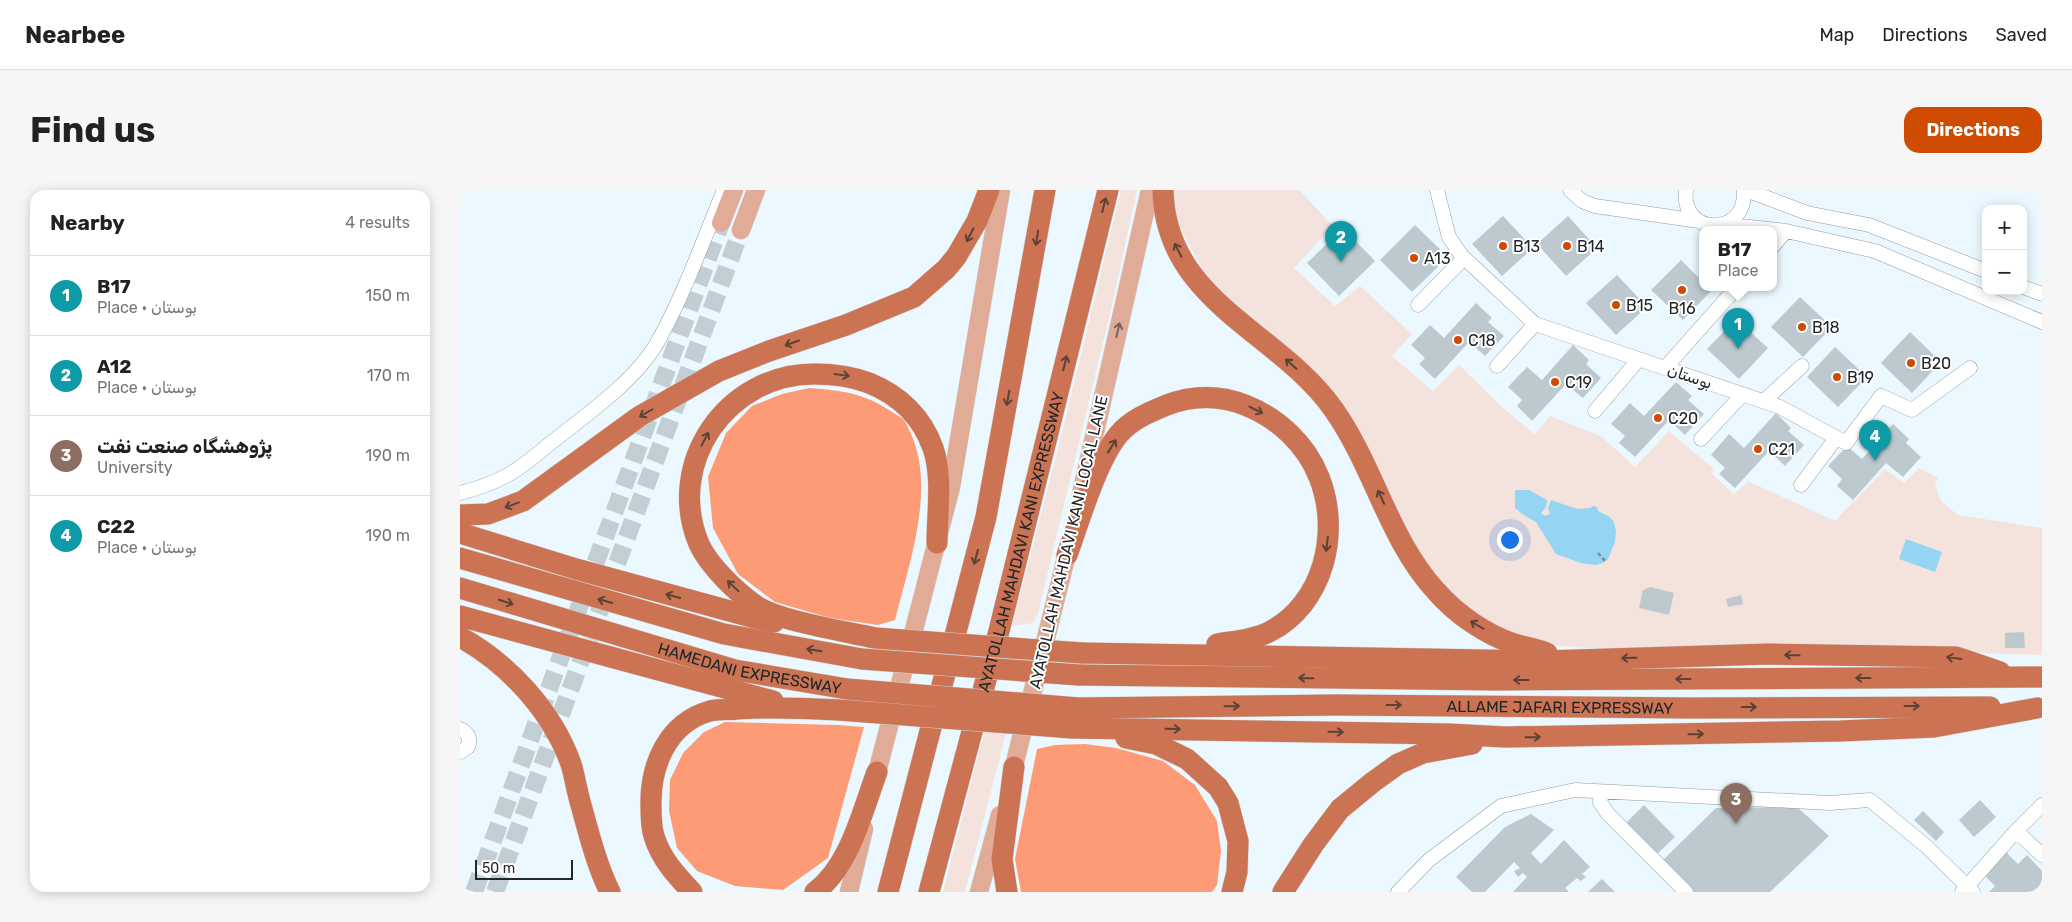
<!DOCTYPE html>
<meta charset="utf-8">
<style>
:root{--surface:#fff;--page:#f6f6f6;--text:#222;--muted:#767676;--line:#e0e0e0;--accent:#cf4b02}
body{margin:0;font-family:Rubik,"Noto Naskh Arabic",sans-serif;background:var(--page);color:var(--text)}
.controls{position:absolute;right:15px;top:15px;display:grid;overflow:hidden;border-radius:10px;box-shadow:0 2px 12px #0003}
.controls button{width:45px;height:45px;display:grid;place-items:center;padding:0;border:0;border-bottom:1px solid var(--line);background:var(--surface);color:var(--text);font:25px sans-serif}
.scale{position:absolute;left:15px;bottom:12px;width:98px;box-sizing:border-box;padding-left:5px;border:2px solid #212628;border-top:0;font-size:14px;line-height:18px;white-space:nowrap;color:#212628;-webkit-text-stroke:4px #fff;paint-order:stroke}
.you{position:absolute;left:1049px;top:349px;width:18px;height:18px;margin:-12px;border:4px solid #fff;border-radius:50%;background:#1a73e8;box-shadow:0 0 0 8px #1a73e833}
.badge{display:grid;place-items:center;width:32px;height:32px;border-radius:50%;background:var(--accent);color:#fff;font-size:16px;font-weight:700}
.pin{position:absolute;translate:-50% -41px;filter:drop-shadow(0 1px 2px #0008)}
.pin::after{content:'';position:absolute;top:26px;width:18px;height:15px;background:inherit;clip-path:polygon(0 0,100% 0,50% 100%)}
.popup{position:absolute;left:1239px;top:36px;width:78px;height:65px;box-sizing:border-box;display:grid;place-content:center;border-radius:10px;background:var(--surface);filter:drop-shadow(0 1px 4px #0005);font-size:16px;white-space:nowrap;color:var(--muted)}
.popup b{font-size:19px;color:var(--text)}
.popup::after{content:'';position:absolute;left:50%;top:100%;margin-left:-10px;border:10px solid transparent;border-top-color:var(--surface)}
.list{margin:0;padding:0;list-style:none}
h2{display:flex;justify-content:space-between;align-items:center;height:65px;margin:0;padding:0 20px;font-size:21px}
h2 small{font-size:16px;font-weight:400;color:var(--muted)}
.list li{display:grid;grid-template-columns:32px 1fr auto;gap:15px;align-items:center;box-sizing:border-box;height:80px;padding:0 20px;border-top:1px solid var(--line)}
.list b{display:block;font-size:19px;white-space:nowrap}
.list p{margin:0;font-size:16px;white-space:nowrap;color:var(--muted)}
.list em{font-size:16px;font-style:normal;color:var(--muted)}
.map{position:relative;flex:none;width:1582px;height:702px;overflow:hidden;border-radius:15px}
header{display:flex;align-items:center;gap:30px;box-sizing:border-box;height:70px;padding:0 25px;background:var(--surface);border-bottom:1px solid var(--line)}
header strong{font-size:24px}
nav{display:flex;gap:28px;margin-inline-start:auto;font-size:18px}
.intro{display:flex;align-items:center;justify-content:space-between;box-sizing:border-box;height:120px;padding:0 30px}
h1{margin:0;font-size:35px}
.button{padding:12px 22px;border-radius:15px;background:var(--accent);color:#fff;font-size:18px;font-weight:700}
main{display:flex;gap:30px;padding:0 30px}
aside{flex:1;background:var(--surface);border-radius:15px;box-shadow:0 2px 12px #0003}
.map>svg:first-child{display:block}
</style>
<header>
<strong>Nearbee</strong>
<nav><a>Map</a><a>Directions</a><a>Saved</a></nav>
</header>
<div class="intro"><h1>Find us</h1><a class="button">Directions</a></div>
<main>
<aside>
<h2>Nearby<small>4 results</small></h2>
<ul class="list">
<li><span class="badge" style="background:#0f9aa8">1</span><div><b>B17</b><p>Place · بوستان</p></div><em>150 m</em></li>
<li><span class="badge" style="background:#0f9aa8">2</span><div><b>A12</b><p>Place · بوستان</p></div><em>170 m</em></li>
<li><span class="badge" style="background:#8d6e63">3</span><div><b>پژوهشگاه صنعت نفت</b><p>University</p></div><em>190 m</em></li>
<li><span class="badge" style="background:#0f9aa8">4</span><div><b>C22</b><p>Place · بوستان</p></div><em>190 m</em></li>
</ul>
</aside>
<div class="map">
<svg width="1582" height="702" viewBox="0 0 1582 702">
<rect width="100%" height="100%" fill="#ecf8ff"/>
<path fill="#f4e3dd" d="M 661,0 L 677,0 L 653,111 L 578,423 L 573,433 L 552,436 L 597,263 Z
M 713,0 L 839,0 L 873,36 L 834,78 L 875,116 L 900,96 L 952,144 L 932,166 L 973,201 L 999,175 L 1043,218 L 1075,244 L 1090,226 L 1141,246 L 1175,277 L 1209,241 L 1254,279 L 1251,283 L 1274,304 L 1288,291 L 1375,331 L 1425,279 L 1444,293 L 1459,278 L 1478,288 L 1475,295 L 1481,311 L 1498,325 L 1582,338 L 1582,465 L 1488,462 L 1128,458 L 1088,455 L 1037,439 L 988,405 L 966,380 L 942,334 L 924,289 L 908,258 L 751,95 L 720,38 L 713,18 Z
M 525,538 L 547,539 L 505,702 L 483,702 Z"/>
<path fill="#fe9b77" d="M 349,198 C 383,201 402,202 432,222 C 435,224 441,227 444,230 C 447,234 449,240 451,244 C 476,299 449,374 435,430 L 418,435 L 370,428 L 315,412 L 278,384 L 253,338 L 248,287 L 266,243 L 292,216 L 322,204 Z
M 265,532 L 378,535 L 404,537 L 368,668 L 323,700 L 275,696 L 237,681 L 217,658 L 209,621 L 210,590 L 223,563 L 244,542 Z
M 625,554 L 656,558 L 703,571 L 735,595 L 757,631 L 761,661 L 757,695 L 752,702 L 561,702 L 555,669 L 577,559 L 595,555 Z"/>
<path fill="#96d4f4" d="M 1055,300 L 1069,300 L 1087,310 L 1086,317 L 1081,323 L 1085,326 L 1090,324 L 1088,318 L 1091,310 L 1117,319 L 1131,318 L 1132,316 L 1137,317 L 1138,321 L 1150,327 L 1154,332 L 1156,342 L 1155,352 L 1148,369 L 1143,373 L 1136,375 L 1121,373 L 1096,364 L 1076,332 L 1065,326 L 1055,318 Z
M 1446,349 L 1482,362 L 1475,382 L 1439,369 Z"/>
<path fill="#bdc9cf" d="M 1043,26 L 1073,58 L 1042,86 L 1012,54 Z
M 1108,26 L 1137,58 L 1106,86 L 1077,54 Z
M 955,35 L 988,67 L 952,102 L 920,70 Z
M 883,38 L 915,71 L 879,106 L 847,73 Z
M 1221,70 L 1243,92 L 1243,98 L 1249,98 L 1252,100 L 1223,130 L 1191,100 Z
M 1157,85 L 1187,117 L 1156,145 L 1126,113 Z
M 1340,107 L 1372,137 L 1343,167 L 1311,137 Z
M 1016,113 L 1032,128 L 1028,132 L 1044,146 L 1025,166 L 1009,152 L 975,189 L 959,174 L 965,168 L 951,155 L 970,135 L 984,148 Z
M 1276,129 L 1308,158 L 1279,189 L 1247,159 Z
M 1450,142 L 1481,172 L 1452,203 L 1421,173 Z
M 1113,155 L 1129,170 L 1126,174 L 1141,188 L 1123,208 L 1106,194 L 1072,231 L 1057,216 L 1062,210 L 1048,197 L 1067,177 L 1082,190 Z
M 1375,157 L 1407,187 L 1378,217 L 1347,187 Z
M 1216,192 L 1232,206 L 1228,210 L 1244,224 L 1225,245 L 1209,230 L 1175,267 L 1159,253 L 1165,246 L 1151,234 L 1170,213 L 1184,226 Z
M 1316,223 L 1331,238 L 1328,241 L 1344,255 L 1325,276 L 1309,261 L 1275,298 L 1259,284 L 1265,278 L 1251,265 L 1269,244 L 1284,258 Z
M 1433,234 L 1449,249 L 1446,253 L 1461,267 L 1443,287 L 1426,273 L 1393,310 L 1377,296 L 1382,289 L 1368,276 L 1387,256 L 1402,269 Z
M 1190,397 L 1214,403 L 1209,425 L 1179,418 L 1183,400 Z
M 1281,405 L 1283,414 L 1268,417 L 1266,409 Z
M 1564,442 L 1565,458 L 1545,458 L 1545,443 Z
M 1520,610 L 1536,627 L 1514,647 L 1499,630 Z
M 1184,615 L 1215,647 L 1197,664 L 1166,633 Z
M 1337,617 L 1369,646 L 1310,702 L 1234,702 L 1202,671 L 1256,618 Z
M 1463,621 L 1484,642 L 1476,651 L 1454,630 Z
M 1071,624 L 1094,640 L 1071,663 L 1081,674 L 1104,650 L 1130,677 L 1122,684 L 1126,687 L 1121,691 L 1117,688 L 1105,698 L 1109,702 L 1053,702 L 1067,687 L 1063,683 L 1058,687 L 1054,681 L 1060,678 L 1054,672 L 1025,702 L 1012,702 L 996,687 L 1045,637 Z
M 1546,662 L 1558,674 L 1567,665 L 1582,681 L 1582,702 L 1529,702 L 1535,696 L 1523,684 Z
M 1142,689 L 1155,702 L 1128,702 Z"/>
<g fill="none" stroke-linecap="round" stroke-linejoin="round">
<path stroke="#c3ced4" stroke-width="18" stroke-dasharray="18 9" stroke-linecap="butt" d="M 14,702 L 261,33
M 35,702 L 281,40"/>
<defs>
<path id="minor" d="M 977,0 L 989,47 L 1001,65 L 1075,134 L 1320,217 L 1386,253 L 1421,206 L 1452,220 L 1510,178
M 1110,0 L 1122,11 L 1135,16 L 1239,31
M 1226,0 C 1220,46 1287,48 1284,0
M 1286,0 L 1347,23 L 1409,35 L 1526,81
M 1264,34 L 1326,41 L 1415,61 L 1582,132
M 1313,56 L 1326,41
M 1563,97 L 1582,104
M 958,115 L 1004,68
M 1037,176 L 1075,134
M 1205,178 L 1276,98
M 1304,211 L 1342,176
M 1135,221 L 1179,169
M 1241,249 L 1283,204
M 1341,295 L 1376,248
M 0,303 C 16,299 31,294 46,286 C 63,277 77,264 92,252 C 126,225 175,191 197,153 C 224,105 243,51 264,0
M 0,539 C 8,542 11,549 8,557 L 0,562
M 1142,602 L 1140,612 L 1148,624 L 1226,702
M 1582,615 L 1556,641 L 1582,665
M 938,702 L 969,670 L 1041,616 L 1115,600 L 1370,613 L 1410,610 L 1466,656 L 1513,702
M 1502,702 L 1556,641"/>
<path id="major" d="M 261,33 L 274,0
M 281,40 L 296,0
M 621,304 L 690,0
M 551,588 L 610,352
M 414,594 L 491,297 L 541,0
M 389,702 L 404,639
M 519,702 L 540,625"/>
<g id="highway">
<path d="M 703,0 C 705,112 819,141 874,220 C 914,277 929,350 976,401 C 996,424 1025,444 1054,454 C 1065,457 1076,459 1087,463"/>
<path d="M 0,325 L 28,324 L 63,311 L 180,226 L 259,181 L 309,161 L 386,135 L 454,107 L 486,79 L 496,67 L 517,31 L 529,0"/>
<path d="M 0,343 L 116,379 L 299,429 L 314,432"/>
<path d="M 607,365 C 619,332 637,270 659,244 C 672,229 690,222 707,215 C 732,205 760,205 785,215 C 818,228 846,254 859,287 C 881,342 864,414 809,442 C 793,450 775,451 757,454"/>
<path d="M 0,368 L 264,444 L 402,469"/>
<path id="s1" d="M 0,398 L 275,480 L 387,499"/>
<path d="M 0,426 L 313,511"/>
<path d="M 0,447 C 49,474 92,521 111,574 C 115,587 117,602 121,615 C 129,644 137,676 150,702"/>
<path d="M 415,448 C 384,441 324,432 298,417 C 278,404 249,376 239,354 C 205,273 267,184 354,184 C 374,184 391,186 409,193 C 439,205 462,227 473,258 C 483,287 477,323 477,353"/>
<path d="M 622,463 L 1084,471 L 1309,464 L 1496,467 L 1540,482"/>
<path d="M 619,485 L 1036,490 L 1582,487"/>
<path id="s2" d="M 618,518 L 876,515 L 1230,518 L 1530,517"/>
<path d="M 612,538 L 989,544 L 1045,547 L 1380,541 L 1474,537 L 1577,518"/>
<path d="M 666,548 L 696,554 L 727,569 L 758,597 L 768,613 L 778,651 L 777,682 L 772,702"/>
<path d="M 232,702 C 216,685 201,669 194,646 C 191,637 191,626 191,616 C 190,576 207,533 250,521 C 258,519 268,520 277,519 C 311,517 345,518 379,520"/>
<path d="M 355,702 C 390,676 402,622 417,582"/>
<path d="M 428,702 L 526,327 L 585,0"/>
<path id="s3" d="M 469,702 L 539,441 L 648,0"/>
<path d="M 547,702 L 542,669 L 554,577"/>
<path d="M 823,702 L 853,655 L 880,619 L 913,592 L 938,574 L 963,563 L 1012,554"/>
</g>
</defs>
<use href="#minor" stroke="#919ca2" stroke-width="15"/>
<use href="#major" stroke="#d3d4d4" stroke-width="19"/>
<use href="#highway" stroke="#d3d4d4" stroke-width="22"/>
<path stroke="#828a8f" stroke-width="2.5" stroke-dasharray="4 2.5" stroke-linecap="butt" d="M 1138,363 L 1145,371"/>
<use href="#minor" stroke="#fff" stroke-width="14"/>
<use href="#major" stroke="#e0ab97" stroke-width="18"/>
<use href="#highway" stroke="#cb7352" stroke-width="21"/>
<defs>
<path id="highway-bridge" d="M 415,448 L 622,463
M 402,469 L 619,485
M 387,499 L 618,518
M 379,520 L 612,538"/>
</defs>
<use href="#highway-bridge" stroke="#d3d4d4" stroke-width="22" stroke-linecap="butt"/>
<use href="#highway-bridge" stroke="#cb7352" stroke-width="21"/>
</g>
<defs><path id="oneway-shaft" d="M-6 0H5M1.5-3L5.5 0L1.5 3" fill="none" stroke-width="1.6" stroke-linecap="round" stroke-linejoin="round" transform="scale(1.25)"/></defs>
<g stroke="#5c4137">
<use href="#oneway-shaft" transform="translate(644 15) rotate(-76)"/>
<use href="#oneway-shaft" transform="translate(510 45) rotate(117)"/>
<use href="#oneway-shaft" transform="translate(577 48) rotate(99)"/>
<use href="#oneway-shaft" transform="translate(718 60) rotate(-117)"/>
<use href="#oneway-shaft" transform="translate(332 153) rotate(161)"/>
<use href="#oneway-shaft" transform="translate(605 173) rotate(-76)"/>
<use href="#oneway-shaft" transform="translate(831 174) rotate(-138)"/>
<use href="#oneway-shaft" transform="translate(382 185) rotate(8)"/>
<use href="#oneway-shaft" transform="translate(548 208) rotate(100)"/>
<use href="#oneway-shaft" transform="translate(796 220) rotate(26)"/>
<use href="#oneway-shaft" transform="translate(186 223) rotate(150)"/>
<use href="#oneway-shaft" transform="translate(245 249) rotate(-62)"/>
<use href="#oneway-shaft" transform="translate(652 256) rotate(-58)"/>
<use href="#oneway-shaft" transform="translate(921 307) rotate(-115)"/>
<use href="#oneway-shaft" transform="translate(52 315) rotate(160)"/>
<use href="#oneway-shaft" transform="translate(867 354) rotate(97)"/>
<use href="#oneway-shaft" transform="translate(516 367) rotate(105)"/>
<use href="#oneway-shaft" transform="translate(273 396) rotate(-137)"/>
<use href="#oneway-shaft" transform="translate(213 406) rotate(-165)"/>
<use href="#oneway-shaft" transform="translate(145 411) rotate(-164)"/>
<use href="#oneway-shaft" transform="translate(46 412) rotate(17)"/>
<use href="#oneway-shaft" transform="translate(1017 435) rotate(-150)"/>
<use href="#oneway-shaft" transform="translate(354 460) rotate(-170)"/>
<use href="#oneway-shaft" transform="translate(1332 465) rotate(-179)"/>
<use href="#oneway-shaft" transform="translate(1169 468) rotate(179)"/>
<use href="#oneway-shaft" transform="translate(1494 468) rotate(-172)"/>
<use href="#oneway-shaft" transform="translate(846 488) rotate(-179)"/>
<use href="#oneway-shaft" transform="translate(1403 488) rotate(180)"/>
<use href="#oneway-shaft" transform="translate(1223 489) rotate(180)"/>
<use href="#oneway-shaft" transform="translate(1061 490) rotate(180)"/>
<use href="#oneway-shaft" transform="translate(934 515)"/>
<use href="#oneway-shaft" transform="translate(772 516) rotate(-1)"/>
<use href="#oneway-shaft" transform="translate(1452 516)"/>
<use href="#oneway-shaft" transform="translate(1289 517)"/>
<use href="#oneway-shaft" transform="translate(713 539) rotate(1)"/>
<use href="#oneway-shaft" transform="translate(876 542) rotate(1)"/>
<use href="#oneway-shaft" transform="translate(1236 544) rotate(-1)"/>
<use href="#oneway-shaft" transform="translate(1073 547) rotate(-1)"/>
</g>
<use stroke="#77625a" href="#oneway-shaft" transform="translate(658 140) rotate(-77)"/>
<g fill="#cf4b02" stroke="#fff" stroke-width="2">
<circle cx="1043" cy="56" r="5"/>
<circle cx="1107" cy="56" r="5"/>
<circle cx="954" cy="68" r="5"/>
<circle cx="1222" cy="100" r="5"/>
<circle cx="1156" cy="115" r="5"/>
<circle cx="1342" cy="137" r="5"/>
<circle cx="998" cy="150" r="5"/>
<circle cx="1451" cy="173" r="5"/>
<circle cx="1377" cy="187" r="5"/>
<circle cx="1095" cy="192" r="5"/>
<circle cx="1198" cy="228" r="5"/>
<circle cx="1298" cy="259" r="5"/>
</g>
<g text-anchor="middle" stroke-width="4" stroke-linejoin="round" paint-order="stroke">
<g font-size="16" fill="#212628" stroke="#fff" text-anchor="start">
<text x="1053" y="62">B13</text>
<text x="1117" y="62">B14</text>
<text x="964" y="74">A13</text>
<text x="1166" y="121">B15</text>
<text x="1222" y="124" text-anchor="middle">B16</text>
<text x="1352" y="143">B18</text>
<text x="1008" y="156">C18</text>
<text x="1461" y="179">B20</text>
<text x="1387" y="193">B19</text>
<text x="1105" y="198">C19</text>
<text x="1208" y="234">C20</text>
<text x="1308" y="265">C21</text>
</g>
<g font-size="16" fill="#212628" stroke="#fff">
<text transform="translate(1230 186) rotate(19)" y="6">بوستان</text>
<text dy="6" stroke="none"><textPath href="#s3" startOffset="362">AYATOLLAH MAHDAVI KANI EXPRESSWAY</textPath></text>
<text transform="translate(608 352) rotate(-77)" y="6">AYATOLLAH MAHDAVI KANI LOCAL LANE</text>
<text dy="6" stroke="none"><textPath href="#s1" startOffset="301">HAMEDANI EXPRESSWAY</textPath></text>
<text dy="6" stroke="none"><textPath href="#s2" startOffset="482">ALLAME JAFARI EXPRESSWAY</textPath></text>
</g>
</g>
</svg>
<div class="controls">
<button>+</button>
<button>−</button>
</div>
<div class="scale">50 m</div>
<div class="you"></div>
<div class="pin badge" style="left:1278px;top:159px;background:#0f9aa8">1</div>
<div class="popup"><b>B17</b>Place</div>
<div class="pin badge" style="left:881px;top:72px;background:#0f9aa8">2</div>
<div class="pin badge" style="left:1276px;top:634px;background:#8d6e63">3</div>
<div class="pin badge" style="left:1415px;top:271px;background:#0f9aa8">4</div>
</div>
</main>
